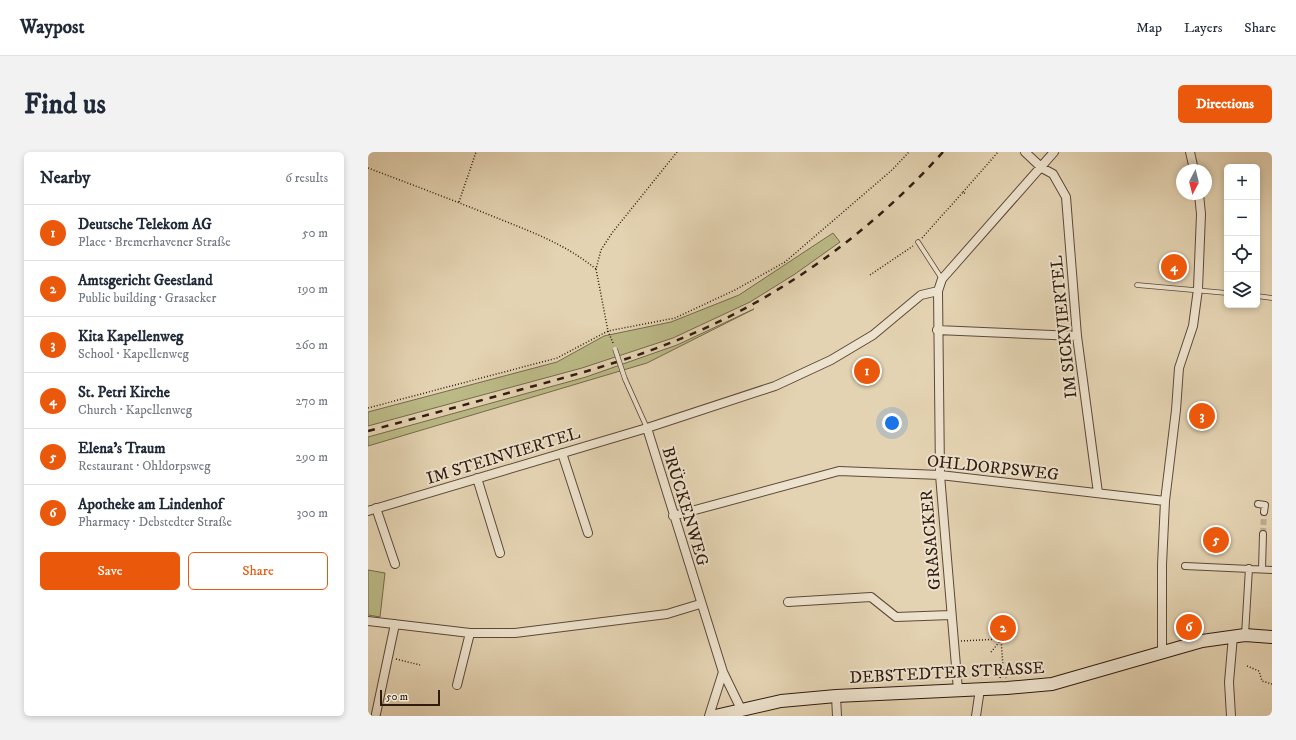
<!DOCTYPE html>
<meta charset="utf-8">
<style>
:root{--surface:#fff;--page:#f2f2f3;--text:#1f2937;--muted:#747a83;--line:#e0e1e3;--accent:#ea580c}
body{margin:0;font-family:"IM FELL DW Pica",serif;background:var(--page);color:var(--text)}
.controls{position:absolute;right:12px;top:12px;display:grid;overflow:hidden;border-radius:6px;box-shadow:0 2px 6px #0003}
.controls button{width:36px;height:36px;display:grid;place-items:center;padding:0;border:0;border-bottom:1px solid var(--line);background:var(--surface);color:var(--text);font:20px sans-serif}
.compass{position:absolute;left:808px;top:12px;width:36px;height:36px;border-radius:50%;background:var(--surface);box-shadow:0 2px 6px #0003;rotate:187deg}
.scale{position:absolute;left:12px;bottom:10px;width:60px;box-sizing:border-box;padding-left:4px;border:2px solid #301b11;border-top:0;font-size:11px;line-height:14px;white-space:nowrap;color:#301b11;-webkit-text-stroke:3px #ede2cd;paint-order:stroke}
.you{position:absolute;left:524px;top:271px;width:14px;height:14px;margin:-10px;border:3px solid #fff;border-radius:50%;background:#1a73e8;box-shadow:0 0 0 6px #1a73e833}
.badge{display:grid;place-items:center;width:26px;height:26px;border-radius:50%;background:var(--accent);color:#fff;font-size:13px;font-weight:700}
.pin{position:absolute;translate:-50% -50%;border:2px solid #fff;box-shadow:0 1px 4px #0006}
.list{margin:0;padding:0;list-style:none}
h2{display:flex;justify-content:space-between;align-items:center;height:52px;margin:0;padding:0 16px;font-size:17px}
h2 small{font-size:13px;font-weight:400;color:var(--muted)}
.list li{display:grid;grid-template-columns:26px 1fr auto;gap:12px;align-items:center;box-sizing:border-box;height:56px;padding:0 16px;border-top:1px solid var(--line)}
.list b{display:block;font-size:15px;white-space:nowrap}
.list p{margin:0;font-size:13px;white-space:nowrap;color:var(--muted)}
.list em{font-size:13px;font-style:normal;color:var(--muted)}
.actions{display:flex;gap:8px;padding:12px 16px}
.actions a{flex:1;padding:9px 0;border:1px solid var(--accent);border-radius:6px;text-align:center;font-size:14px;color:var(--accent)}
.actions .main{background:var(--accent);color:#fff}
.icon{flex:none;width:22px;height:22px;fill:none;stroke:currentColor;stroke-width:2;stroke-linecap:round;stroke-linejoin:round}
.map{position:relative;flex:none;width:904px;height:564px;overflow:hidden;border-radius:6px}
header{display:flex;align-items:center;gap:24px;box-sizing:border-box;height:56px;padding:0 20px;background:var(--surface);border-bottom:1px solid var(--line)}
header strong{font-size:19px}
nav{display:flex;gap:22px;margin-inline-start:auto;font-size:14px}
.intro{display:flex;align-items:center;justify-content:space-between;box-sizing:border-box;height:96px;padding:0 24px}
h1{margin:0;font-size:28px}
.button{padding:10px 18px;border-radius:6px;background:var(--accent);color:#fff;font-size:14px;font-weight:700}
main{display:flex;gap:24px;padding:0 24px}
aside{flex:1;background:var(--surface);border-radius:6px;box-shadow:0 2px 6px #0003}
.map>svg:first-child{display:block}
</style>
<header>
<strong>Waypost</strong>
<nav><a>Map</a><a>Layers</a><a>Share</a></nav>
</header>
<div class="intro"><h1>Find us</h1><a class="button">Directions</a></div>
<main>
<aside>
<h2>Nearby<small>6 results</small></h2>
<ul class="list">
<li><span class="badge">1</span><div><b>Deutsche Telekom AG</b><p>Place · Bremerhavener Straße</p></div><em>50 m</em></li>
<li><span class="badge">2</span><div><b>Amtsgericht Geestland</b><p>Public building · Grasacker</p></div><em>190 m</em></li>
<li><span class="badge">3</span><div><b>Kita Kapellenweg</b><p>School · Kapellenweg</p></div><em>260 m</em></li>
<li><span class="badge">4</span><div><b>St. Petri Kirche</b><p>Church · Kapellenweg</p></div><em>270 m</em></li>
<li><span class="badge">5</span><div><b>Elena's Traum</b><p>Restaurant · Ohldorpsweg</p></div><em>290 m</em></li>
<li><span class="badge">6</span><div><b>Apotheke am Lindenhof</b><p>Pharmacy · Debstedter Straße</p></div><em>300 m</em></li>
</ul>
<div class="actions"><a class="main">Save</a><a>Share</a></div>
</aside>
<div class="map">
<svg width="904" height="564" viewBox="0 0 904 564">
<rect width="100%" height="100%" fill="#e4d3b2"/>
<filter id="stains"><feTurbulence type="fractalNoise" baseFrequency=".005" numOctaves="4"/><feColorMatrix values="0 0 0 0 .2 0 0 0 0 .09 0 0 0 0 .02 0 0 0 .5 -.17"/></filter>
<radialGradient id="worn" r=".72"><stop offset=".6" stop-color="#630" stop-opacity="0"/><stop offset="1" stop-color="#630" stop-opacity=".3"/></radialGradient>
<path fill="#bbba87" stroke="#766a4c" d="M 465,81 L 472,90 L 427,122 L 382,150 L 305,186 L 214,216 L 0,274 L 0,260 L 189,210 L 236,184 L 303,170 L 371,143 Z
M 386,157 L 279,211 L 0,294 L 0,285 L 218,225 L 309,193 Z
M 0,418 L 17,421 L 12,465 L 0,463 Z"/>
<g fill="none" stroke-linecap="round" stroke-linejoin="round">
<path stroke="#c0ae92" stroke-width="6" stroke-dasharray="6 3" stroke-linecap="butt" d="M 895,382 L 896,360"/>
<defs>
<path id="service" d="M 550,90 L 574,127
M 769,133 L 859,141
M 889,144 L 904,146
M 257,227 L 279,276"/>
<path id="pedestrian" d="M 890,352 L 897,353 L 896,360
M 817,414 L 904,418
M 894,417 L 895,382
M 877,483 L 881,416"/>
<path id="minor" d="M 657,0 L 674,16 L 685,22 L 698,45 L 709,184 L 730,341
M 822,0 L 826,18
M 569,178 L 709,184
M 279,276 L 355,520 L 373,557
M 194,301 L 220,381
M 109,326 L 132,401
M 8,356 L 27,412
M 0,359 L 279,276 L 407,234 L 463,208 L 505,183 L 553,143 L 570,139
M 305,364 L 471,319 L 572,323 L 797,349
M 420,450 L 503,445 L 528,465 L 583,463
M 0,469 L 102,481 L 147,481 L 299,462 L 332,452
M 794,500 L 794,413 L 797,349 L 808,258 L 811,216 L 825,174 L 830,137 L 833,62 L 831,42
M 89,533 L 102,481
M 590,538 L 572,323 L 570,139 L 574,127 L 686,0
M 468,544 L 469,564
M 8,562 L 27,472
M 341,564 L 355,520
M 608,564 L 612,537
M 863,564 L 861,530 L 865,484"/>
<path id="secondary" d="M 347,564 L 413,549 L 468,544 L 639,536 L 684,532 L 834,489 L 877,483 L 904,485"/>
</defs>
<use href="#service" stroke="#5d4939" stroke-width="5.5"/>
<use href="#pedestrian" stroke="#5d4939" stroke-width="8"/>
<use href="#minor" stroke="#5d4939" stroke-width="10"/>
<use href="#secondary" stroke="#301b11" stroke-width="14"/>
<path stroke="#301b11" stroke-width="1.5" stroke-dasharray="1 2" stroke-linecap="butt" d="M 0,16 C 45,33 90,50 134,68 C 169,82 198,93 228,117
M 595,40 L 630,0
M 91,50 L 108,0
M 554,86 L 595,40 L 598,42
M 502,123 L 545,94
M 245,191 L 240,179 L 228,117 L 233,98 L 244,81 L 309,0
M 0,256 L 189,206 L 240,179 L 307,166 L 367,138 L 417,110 L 524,18 L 541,0
M 593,489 L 633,487
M 623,500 L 633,488
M 28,507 L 52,513
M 635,514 L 638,526
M 879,514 L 891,519 L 894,529 L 904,532
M 632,526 L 635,514 L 633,487"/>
<use href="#service" stroke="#ede2cd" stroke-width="4"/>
<use href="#pedestrian" stroke="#ede2cd" stroke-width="6"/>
<use href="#minor" stroke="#ede2cd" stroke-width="8"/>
<use href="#secondary" stroke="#ede2cd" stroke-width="12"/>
<path stroke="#301b11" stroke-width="2.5" stroke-dasharray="7 7" stroke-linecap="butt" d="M 0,279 C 52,265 103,251 155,237 C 206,223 258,209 307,189 C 410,148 501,82 575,0"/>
<defs>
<path id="service-bridge" d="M 247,197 L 257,227"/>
</defs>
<use href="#service-bridge" stroke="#5d4939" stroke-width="5.5" stroke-linecap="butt"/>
<use href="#service-bridge" stroke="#ede2cd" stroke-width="4"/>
</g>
<g text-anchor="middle" stroke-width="4" stroke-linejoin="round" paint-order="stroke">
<g font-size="17" fill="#301b11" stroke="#ede2cd">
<text transform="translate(695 175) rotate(-96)" y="6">IM SICKVIERTEL</text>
<text transform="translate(135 303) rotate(-17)" y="6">IM STEINVIERTEL</text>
<text transform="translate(625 315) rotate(6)" y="6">OHLDORPSWEG</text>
<text transform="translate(318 354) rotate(73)" y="6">BRÜCKENWEG</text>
<text transform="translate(562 388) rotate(-95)" y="6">GRASACKER</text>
<text transform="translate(579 520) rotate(-3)" y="6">DEBSTEDTER STRASSE</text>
</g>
</g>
<rect width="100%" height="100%" filter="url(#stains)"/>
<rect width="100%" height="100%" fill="url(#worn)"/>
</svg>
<div class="controls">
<button>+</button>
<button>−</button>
<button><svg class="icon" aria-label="locate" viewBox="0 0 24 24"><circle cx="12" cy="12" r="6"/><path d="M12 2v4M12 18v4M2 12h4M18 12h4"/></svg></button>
<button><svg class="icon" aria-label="layers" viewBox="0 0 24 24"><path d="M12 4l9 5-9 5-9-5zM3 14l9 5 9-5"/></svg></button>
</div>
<svg class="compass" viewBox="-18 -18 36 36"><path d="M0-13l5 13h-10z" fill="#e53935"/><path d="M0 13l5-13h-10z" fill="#747a83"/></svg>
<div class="scale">50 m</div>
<div class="you"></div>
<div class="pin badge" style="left:499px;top:219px">1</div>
<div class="pin badge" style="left:635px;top:476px">2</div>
<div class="pin badge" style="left:834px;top:264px">3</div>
<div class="pin badge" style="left:806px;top:115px">4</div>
<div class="pin badge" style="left:848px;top:388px">5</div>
<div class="pin badge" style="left:821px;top:475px">6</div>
</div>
</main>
